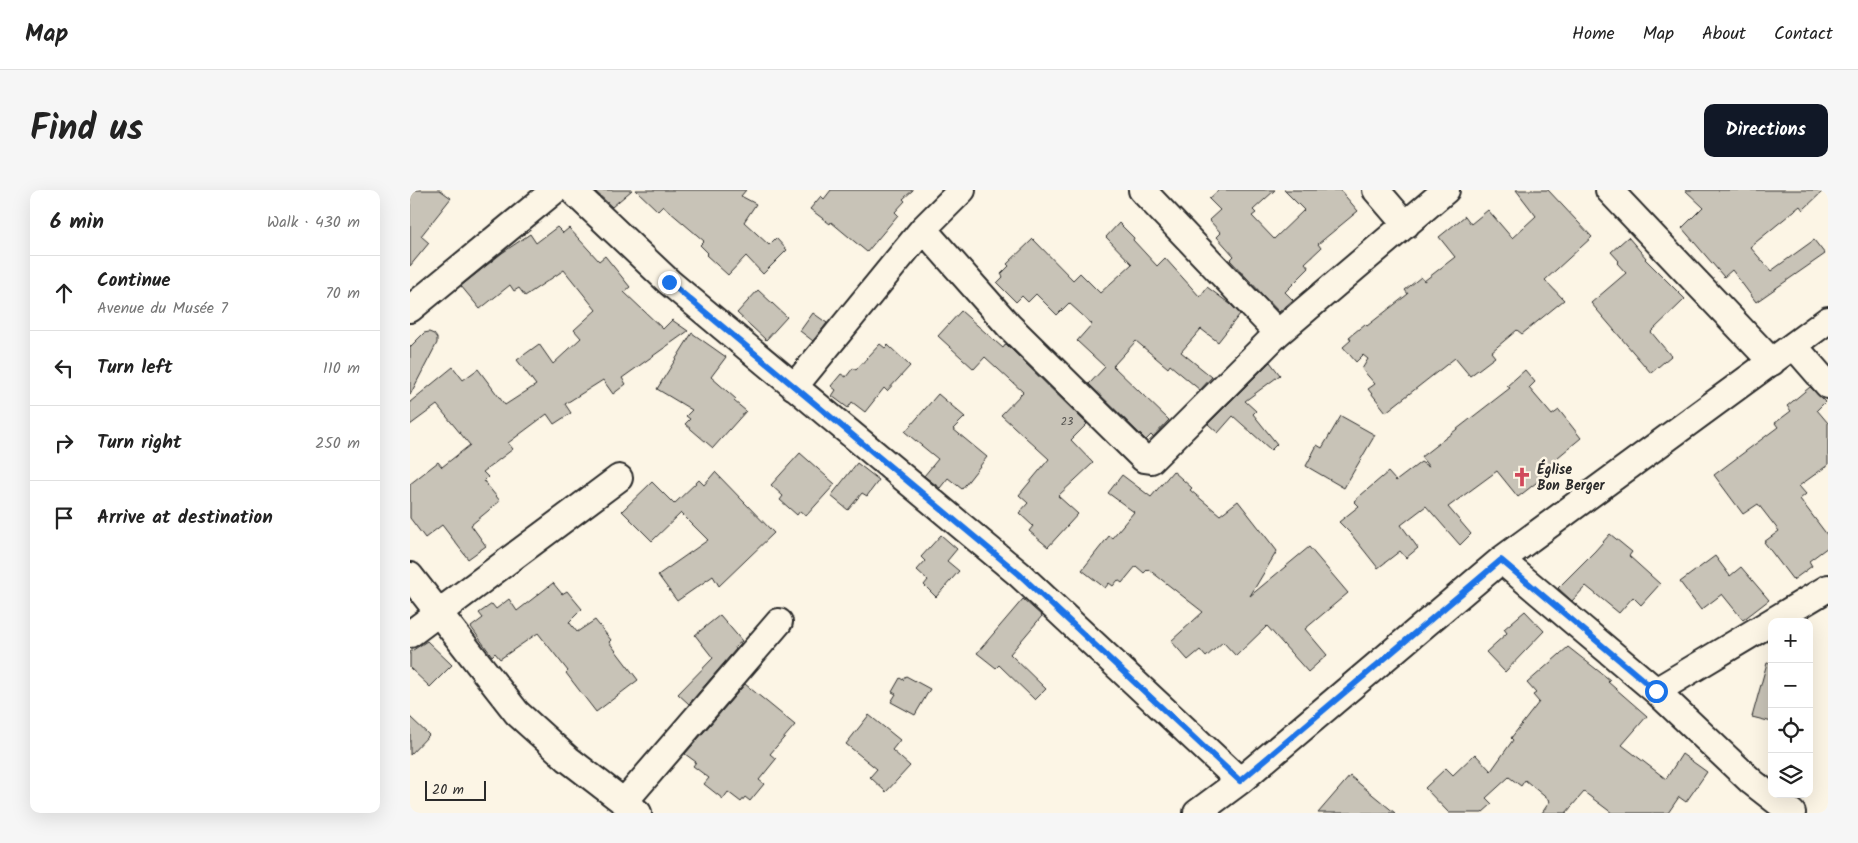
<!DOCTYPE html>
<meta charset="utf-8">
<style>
:root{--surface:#fff;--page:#f6f6f6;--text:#222;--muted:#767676;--line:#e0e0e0;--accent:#111827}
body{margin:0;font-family:Kalam,sans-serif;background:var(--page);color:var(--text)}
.controls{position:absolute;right:15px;bottom:15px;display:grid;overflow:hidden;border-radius:10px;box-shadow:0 5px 20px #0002}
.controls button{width:45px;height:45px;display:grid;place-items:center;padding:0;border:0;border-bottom:1px solid var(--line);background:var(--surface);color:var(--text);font:25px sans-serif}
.scale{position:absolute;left:15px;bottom:12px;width:61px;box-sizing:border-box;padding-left:5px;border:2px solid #2b2b2b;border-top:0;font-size:14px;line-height:18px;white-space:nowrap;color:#2b2b2b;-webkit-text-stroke:4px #fcf5e5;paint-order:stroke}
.stop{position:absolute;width:15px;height:15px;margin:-11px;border:4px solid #1a73e8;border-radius:50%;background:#fff}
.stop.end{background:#1a73e8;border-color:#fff;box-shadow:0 1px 5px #0008}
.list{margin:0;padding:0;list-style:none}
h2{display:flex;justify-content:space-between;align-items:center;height:65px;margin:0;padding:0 20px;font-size:21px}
h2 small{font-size:16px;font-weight:400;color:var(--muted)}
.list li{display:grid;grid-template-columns:32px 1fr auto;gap:15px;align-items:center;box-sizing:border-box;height:75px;padding:0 20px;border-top:1px solid var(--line)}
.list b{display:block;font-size:19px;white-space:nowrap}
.list p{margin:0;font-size:16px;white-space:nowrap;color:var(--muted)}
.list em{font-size:16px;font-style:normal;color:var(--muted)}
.icon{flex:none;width:28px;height:28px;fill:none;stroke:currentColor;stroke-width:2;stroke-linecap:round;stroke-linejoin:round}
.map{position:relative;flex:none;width:1418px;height:623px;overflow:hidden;border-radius:10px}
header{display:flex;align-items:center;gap:30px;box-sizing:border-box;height:70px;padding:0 25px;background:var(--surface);border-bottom:1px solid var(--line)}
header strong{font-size:24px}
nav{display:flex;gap:28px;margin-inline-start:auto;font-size:18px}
.intro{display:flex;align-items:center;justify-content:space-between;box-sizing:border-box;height:120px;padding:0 30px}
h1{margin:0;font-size:35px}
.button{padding:12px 22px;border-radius:10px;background:var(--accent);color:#fff;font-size:18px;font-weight:700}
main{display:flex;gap:30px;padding:0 30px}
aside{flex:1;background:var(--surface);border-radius:10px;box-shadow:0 5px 20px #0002}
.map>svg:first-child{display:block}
</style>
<header>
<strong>Map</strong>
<nav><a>Home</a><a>Map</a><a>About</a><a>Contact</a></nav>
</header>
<div class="intro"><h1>Find us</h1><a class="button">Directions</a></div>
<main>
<aside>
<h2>6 min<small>Walk · 430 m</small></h2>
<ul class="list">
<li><svg class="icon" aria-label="ahead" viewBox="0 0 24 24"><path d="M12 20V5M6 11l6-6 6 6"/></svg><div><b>Continue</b><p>Avenue du Musée 7</p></div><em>70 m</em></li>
<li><svg class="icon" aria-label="left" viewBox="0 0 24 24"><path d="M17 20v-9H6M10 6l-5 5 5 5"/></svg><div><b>Turn left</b></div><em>110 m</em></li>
<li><svg class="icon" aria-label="right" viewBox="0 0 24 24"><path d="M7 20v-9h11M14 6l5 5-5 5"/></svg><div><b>Turn right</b></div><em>250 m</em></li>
<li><svg class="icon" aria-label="arrive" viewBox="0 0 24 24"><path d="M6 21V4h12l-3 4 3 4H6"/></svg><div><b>Arrive at destination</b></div></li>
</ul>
</aside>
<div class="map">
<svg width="1418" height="623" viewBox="0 0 1418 623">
<rect width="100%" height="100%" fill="#fcf5e5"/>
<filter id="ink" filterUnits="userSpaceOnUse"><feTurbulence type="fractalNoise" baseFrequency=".02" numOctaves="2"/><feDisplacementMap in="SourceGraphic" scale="10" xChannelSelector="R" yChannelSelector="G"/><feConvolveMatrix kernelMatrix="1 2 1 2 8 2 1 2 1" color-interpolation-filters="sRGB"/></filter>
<g filter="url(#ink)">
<path fill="#c8c3b7" stroke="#2b2b2b" d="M 0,0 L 30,0 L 41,8 L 11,46 L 19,53 L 0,76 Z
M 184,0 L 222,0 L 202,17 Z
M 226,0 L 336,0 L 331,6 L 346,14 L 334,32 L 359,55 L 366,48 L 377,60 L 353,84 L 336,66 L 318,85 L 296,65 L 298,63 L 290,55 L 294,51 L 253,16 L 248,21 Z
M 421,0 L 503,0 L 493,9 L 495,11 L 485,22 L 488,25 L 457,62 L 421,32 L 420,34 L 400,19 L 411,6 L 414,9 Z
M 809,0 L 865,0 L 843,20 L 846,23 L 842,26 L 864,49 L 894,20 L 874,0 L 930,0 L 948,21 L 908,54 L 911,58 L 895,73 L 899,78 L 875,102 L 883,110 L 869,122 L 820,70 L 824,66 L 807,47 L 811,43 L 799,30 L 810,20 L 799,9 Z
M 1106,0 L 1138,0 L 1182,47 L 1135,90 L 1154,110 L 1112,144 L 1107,140 L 1081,162 L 1085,167 L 1060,186 L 1045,168 L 976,222 L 958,199 L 965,194 L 952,179 L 958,169 L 953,165 L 946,172 L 933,157 L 941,150 L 939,147 L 955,134 L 957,136 L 998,104 L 995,100 L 1011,87 L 1014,91 L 1045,67 L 1029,47 L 1055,26 L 1061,34 L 1078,20 L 1102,48 L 1126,26 Z
M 1275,0 L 1414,0 L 1393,20 L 1390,16 L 1340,57 L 1361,81 L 1404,50 L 1415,64 L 1346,112 L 1322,80 L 1314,87 L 1272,38 L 1293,17 Z
M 709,33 L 724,48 L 723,50 L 747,76 L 755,68 L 790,107 L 797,97 L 820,114 L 830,124 L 808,152 L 791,139 L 771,162 L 802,187 L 790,200 L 760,175 L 758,178 L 726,151 L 703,176 L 759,230 L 743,247 L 741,245 L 736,250 L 679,194 L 695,177 L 667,151 L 682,134 L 659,113 L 647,125 L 626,104 L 618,112 L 612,106 L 606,112 L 587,93 L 593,87 L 591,84 L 599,76 L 597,74 L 623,49 L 663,90 L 670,83 L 690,103 L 722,74 L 696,47 Z
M 147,37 L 153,43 L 159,38 L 189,71 L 195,66 L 220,97 L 214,102 L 253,139 L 262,130 L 278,141 L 212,188 L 216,194 L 203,204 L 193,190 L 155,214 L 161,223 L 144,234 L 137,224 L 98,253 L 103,259 L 73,282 L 78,287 L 74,291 L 90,311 L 61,335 L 76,356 L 58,369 L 32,335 L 15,348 L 0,328 L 0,294 L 28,272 L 32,277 L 60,255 L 27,215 L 0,235 L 0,212 L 43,177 L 53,190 L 68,179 L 95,215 L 126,195 L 107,170 L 129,154 L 143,174 L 171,148 L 164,140 L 186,120 L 154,80 L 115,106 L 109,98 L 104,101 L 100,95 L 70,119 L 51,96 L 92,63 L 120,44 L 126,53 Z
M 1218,47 L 1236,68 L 1235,69 L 1275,109 L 1241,142 L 1261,166 L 1241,183 L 1181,113 L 1216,83 L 1207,73 L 1209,71 L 1201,62 Z
M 348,100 L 377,127 L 356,150 L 327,123 Z
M 551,121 L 593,158 L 596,154 L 677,234 L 661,250 L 683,273 L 648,306 L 668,324 L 638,357 L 619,341 L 623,336 L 609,323 L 618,313 L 609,305 L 639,269 L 591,225 L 613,202 L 575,167 L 564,179 L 528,146 Z
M 403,123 L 417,133 L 403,151 L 390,141 Z
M 19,142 L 24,144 L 27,148 L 27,153 L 0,205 L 0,157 L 14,143 Z
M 282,143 L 316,167 L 301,187 L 326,209 L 324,211 L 336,221 L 303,258 L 275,234 L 280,229 L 276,226 L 282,220 L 247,199 Z
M 470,154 L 475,158 L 478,155 L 500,176 L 477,201 L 474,198 L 455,222 L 442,212 L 438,218 L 422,206 L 426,200 L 421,196 L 431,184 L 436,187 L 443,178 L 446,180 Z
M 860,172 L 870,185 L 835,211 L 846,221 L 843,224 L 867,254 L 861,260 L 823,226 L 808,243 L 798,234 Z
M 1115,180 L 1125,192 L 1119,198 L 1142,225 L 1149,220 L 1171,248 L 1136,277 L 1140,282 L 1108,307 L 1087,281 L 1038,317 L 1061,344 L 1050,355 L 1016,316 L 991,335 L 1008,358 L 996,368 L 990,361 L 968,378 L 941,344 L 929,332 L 949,316 L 944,311 L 978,282 L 986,291 L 1011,272 L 1019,277 L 1011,267 L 1100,198 L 1097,196 Z
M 1400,197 L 1415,212 L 1407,220 L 1418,233 L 1418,275 L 1389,296 L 1396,304 L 1390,309 L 1418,346 L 1418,357 L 1399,371 L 1402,376 L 1383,390 L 1354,352 L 1369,341 L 1348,314 L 1333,324 L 1304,285 L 1368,237 L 1365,233 L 1381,221 L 1377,216 Z
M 528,204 L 555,227 L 543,239 L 577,267 L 552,299 L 538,288 L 530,298 L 514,286 L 528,269 L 495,242 Z
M 931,226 L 965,245 L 934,298 L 896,276 L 907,255 L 912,258 Z
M 390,263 L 425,294 L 396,326 L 390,321 L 387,325 L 370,310 L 373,306 L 361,295 Z
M 447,273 L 469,290 L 457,306 L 452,303 L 438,320 L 421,306 Z
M 763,281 L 782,298 L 780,300 L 810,325 L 828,311 L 867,361 L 840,406 L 899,357 L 938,403 L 895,439 L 917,465 L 898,482 L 857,436 L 826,466 L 813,452 L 796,467 L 790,460 L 778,470 L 761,451 L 793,422 L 738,379 L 734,383 L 726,376 L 712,393 L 708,390 L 703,396 L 699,393 L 695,398 L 672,380 L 699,346 L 702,348 L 724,322 L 698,303 L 712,285 L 741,307 Z
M 305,282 L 364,343 L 309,396 L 303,386 L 267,411 L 248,385 L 298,350 L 271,323 L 242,351 L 212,321 L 242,292 L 264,314 L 289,290 L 294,295 Z
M 1200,344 L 1222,362 L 1219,366 L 1250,394 L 1231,415 L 1223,407 L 1209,423 L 1176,396 L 1162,411 L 1148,398 L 1185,361 Z
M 531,345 L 547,359 L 537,371 L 549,381 L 526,407 L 514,395 L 518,390 L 507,380 L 515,371 L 511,367 Z
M 1305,366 L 1320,386 L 1331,377 L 1359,410 L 1333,430 L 1312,404 L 1291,420 L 1270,392 Z
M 143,393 L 152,404 L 157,401 L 172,419 L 159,432 L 167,442 L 185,430 L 201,450 L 199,452 L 228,490 L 186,522 L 156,483 L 158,481 L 128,443 L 90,469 L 85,463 L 82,466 L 61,437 L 73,428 L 69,423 L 82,414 L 86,419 L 99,409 L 107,421 Z
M 613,409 L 632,426 L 600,464 L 636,499 L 625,510 L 589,475 L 586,478 L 567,463 Z
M 1115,421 L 1134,441 L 1095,482 L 1076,462 L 1097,443 L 1094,439 Z
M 310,425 L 332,451 L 325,457 L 326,459 L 279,514 L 268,504 L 303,468 L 285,445 Z
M 17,451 L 42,475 L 20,497 L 0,478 L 0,462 Z
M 1158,457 L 1200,490 L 1198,492 L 1237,526 L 1212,555 L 1256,589 L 1272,564 L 1297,582 L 1276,612 L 1269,607 L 1258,623 L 1202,623 L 1174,602 L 1156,623 L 1132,623 L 1140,611 L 1115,590 L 1111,596 L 1099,587 L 1076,608 L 1082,614 L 1072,623 L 1039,623 L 1015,598 L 1036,578 L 1043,585 L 1065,564 L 1081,581 L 1103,550 L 1101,548 L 1129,512 L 1123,505 L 1126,503 L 1117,493 Z
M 1357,473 L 1362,474 L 1362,532 L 1342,527 Z
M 496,486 L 520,499 L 505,525 L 481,512 L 486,504 L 482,502 L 490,488 L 493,490 Z
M 335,494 L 385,535 L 360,564 L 366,569 L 349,590 L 354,594 L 340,611 L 335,607 L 331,612 L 318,602 L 313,609 L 294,594 L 299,588 L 283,576 L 286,572 L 275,564 Z
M 459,525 L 490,550 L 482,560 L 500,576 L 476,602 L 460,587 L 467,579 L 436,554 Z
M 0,527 L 19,545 L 0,565 Z
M 940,586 L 985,623 L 908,623 Z"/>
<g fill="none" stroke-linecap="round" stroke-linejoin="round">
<defs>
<path id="minor" d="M 162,0 L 259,92 L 609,384 L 830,591
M 732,0 L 868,143
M 966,0 L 996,35
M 1199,0 L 1362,172
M 513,39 L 599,136 L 734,269 L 741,270 L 868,143 L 1036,0
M 0,119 L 145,0
M 1384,156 L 1418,195
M 384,197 L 513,39 L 552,0
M 1091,370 L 1246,501 L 1342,592 L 1382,623
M 0,386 L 107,523 L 158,569 L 228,623
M 0,444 L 209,288
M 1246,501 L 1418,398
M 214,612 L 369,432
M 787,623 L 830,591 L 1091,370 L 1418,130"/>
</defs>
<use href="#minor" stroke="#2b2b2b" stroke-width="30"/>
<use href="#minor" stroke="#fcf5e5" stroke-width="26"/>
</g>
</g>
<g fill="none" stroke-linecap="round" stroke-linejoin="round" filter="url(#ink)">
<path stroke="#1a73e8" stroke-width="6" d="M 259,92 L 609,384 L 830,591 L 1091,370 L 1246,501"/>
</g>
<defs>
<symbol id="church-bare" viewBox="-9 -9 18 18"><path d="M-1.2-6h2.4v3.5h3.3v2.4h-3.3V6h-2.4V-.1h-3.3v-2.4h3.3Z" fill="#d1495b" stroke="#fcf5e5" stroke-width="2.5" paint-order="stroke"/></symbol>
</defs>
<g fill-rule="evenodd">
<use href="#church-bare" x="1098" y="273" width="28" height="28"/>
</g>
<g text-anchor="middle" stroke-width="5" stroke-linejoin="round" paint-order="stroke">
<g font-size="11" fill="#52514e">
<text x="657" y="235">23</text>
</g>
<g font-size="14" font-weight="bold" fill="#2b2b2b" stroke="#fcf5e5" text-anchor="start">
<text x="1127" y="284">Église<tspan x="1127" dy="16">Bon Berger</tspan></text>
</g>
</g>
</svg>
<div class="controls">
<button>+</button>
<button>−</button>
<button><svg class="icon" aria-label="locate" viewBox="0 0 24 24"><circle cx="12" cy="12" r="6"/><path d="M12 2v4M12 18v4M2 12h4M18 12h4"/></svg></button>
<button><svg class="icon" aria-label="layers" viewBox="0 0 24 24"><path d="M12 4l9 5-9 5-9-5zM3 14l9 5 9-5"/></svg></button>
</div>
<div class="scale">20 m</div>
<div class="stop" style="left:1246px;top:501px"></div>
<div class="stop end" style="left:259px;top:92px"></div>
</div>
</main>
